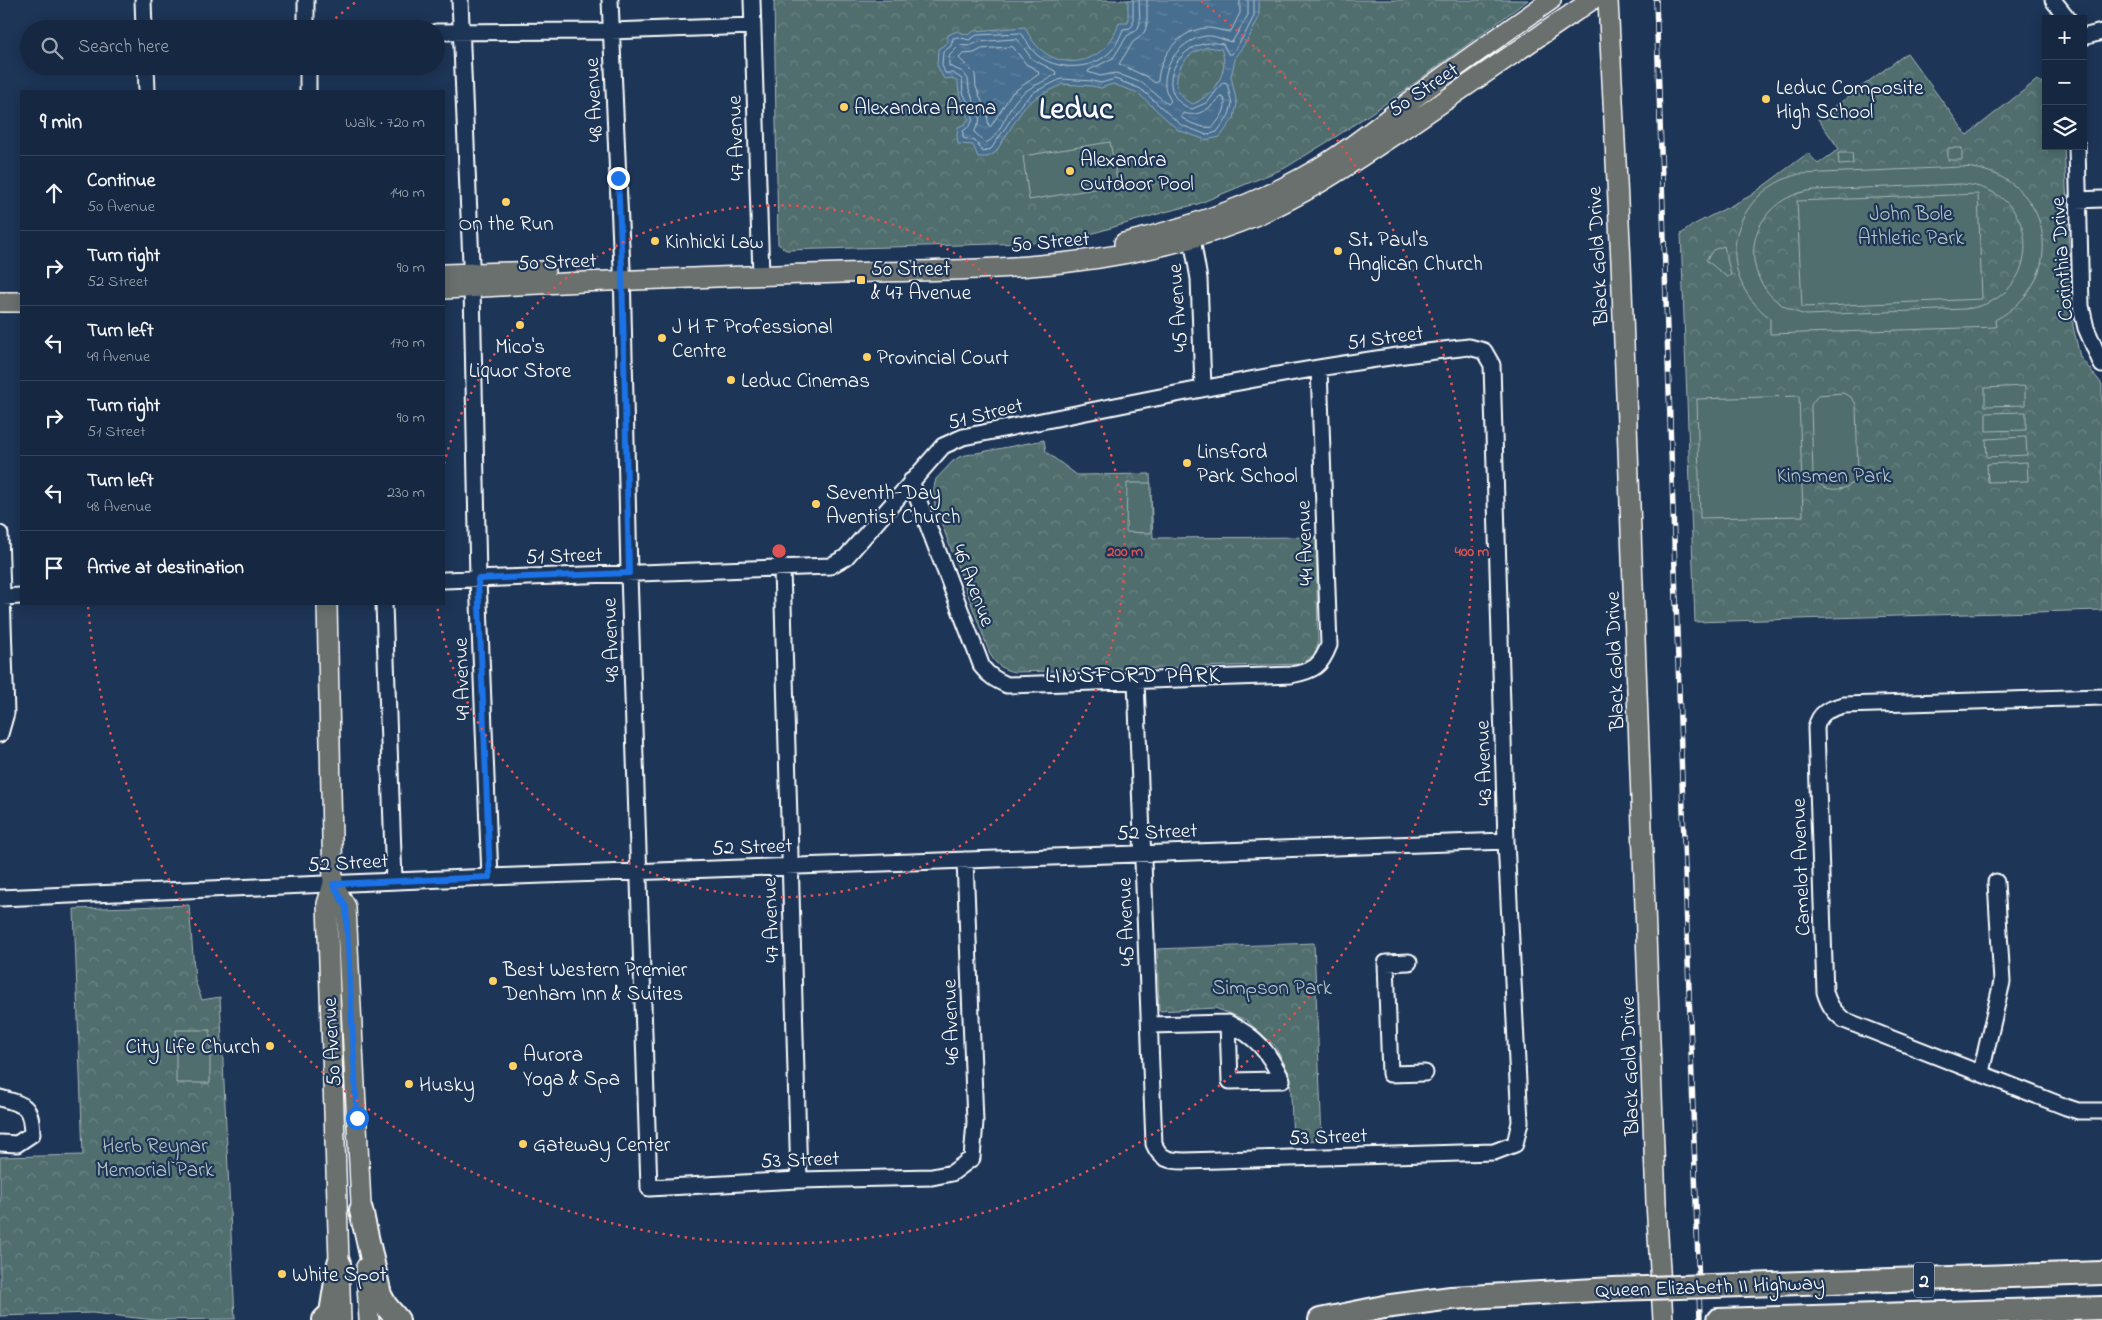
<!DOCTYPE html>
<meta charset="utf-8">
<style>
:root{--surface:#162841;--page:#1f3048;--text:#f1f3f6;--muted:#9ea6b1;--line:#35445a}
body{margin:0;font-family:"Indie Flower",sans-serif;background:var(--page);color:var(--text)}
.controls{position:absolute;right:15px;top:15px;display:grid;overflow:hidden;border-radius:0px;box-shadow:0 2px 12px #0003}
.controls button{width:45px;height:45px;display:grid;place-items:center;padding:0;border:0;border-bottom:1px solid var(--line);background:var(--surface);color:var(--text);font:25px sans-serif}
.stop{position:absolute;width:15px;height:15px;margin:-11px;border:4px solid #1a73e8;border-radius:50%;background:#fff}
.stop.end{background:#1a73e8;border-color:#fff;box-shadow:0 1px 5px #0008}
.list{margin:0;padding:0;list-style:none}
h2{display:flex;justify-content:space-between;align-items:center;height:65px;margin:0;padding:0 20px;font-size:21px}
h2 small{font-size:16px;font-weight:400;color:var(--muted)}
.list li{display:grid;grid-template-columns:32px 1fr auto;gap:15px;align-items:center;box-sizing:border-box;height:75px;padding:0 20px;border-top:1px solid var(--line)}
.list b{display:block;font-size:19px;white-space:nowrap}
.list p{margin:0;font-size:16px;white-space:nowrap;color:var(--muted)}
.list em{font-size:16px;font-style:normal;color:var(--muted)}
.icon{flex:none;width:28px;height:28px;fill:none;stroke:currentColor;stroke-width:2;stroke-linecap:round;stroke-linejoin:round}
.map{position:relative;flex:none;width:2102px;height:1320px;overflow:hidden}
.search{position:absolute;background:var(--surface);box-shadow:0 2px 12px #0003;left:20px;top:20px;width:425px;height:55px;display:flex;align-items:center;gap:12px;box-sizing:border-box;padding:0 18px;border-radius:28px;color:var(--muted);font-size:19px}
.panel{position:absolute;background:var(--surface);box-shadow:0 2px 12px #0003;left:20px;top:90px;width:425px;height:515px;border-radius:0px}
.map>svg:first-child{display:block}
</style>
<div class="map">
<svg width="2102" height="1320" viewBox="0 0 2102 1320">
<defs>
<pattern id="park-crowns" width="20" height="18" patternUnits="userSpaceOnUse" patternTransform="scale(1.25)"><rect width="20" height="18" fill="#506e6d"/><path d="M2 6a3 3 0 1 1 6 0M12 15a3 3 0 1 1 6 0" fill="none" stroke="#6a8483"/></pattern>
<pattern id="water-ripples" width="26" height="14" patternUnits="userSpaceOnUse" patternTransform="scale(1.25)"><rect width="26" height="14" fill="#476e8f"/><path d="M2 4q2-2 4 0t4 0M15 11q2-2 4 0t4 0" fill="none" stroke="#6384a0"/></pattern>
</defs>
<rect width="100%" height="100%" fill="#1d3557"/>
<filter id="ink" filterUnits="userSpaceOnUse"><feTurbulence type="fractalNoise" baseFrequency=".02" numOctaves="2"/><feDisplacementMap in="SourceGraphic" scale="10" xChannelSelector="R" yChannelSelector="G"/><feConvolveMatrix kernelMatrix="1 2 1 2 8 2 1 2 1" color-interpolation-filters="sRGB"/></filter>
<g filter="url(#ink)">
<path fill="url(#park-crowns)" stroke="#a8b6b6" d="M 774,0 L 1528,0 L 1404,91 L 1337,136 L 1285,168 L 1198,204 L 1165,212 L 1063,242 L 786,250 L 778,244 Z
M 1907,53 L 1967,135 L 2037,80 L 2046,84 L 2046,146 L 2064,146 L 2073,326 L 2080,357 L 2102,384 L 2102,610 L 1695,622 L 1681,234 L 1693,225 L 1750,196 L 1808,153 L 1818,164 L 1839,149 L 1818,119 Z
M 1044,440 L 1046,452 L 1077,475 L 1150,474 L 1153,538 L 1316,537 L 1318,645 L 1316,653 L 1302,664 L 1015,672 C 1003,670 996,665 990,654 L 935,506 L 933,491 L 936,479 L 953,461 L 961,456 Z
M 189,905 L 195,981 L 202,1000 L 220,997 L 235,1319 L 155,1320 L 92,1313 L 0,1316 L 0,1157 L 83,1155 L 74,909 Z
M 1314,943 L 1322,1140 L 1293,1141 L 1290,1075 L 1275,1046 L 1246,1020 L 1215,1008 L 1159,1011 L 1157,949 Z"/>
<path fill="#506e6d" stroke="#a8b6b6" fill-rule="evenodd" d="M 1110,142 L 1118,185 L 1029,200 L 1023,156 Z
M 1948,148 L 1962,148 L 1962,160 L 1948,160 Z
M 1838,153 L 1852,153 L 1853,164 L 1839,165 Z
M 1962,167 C 2051,171 2074,279 1995,320 L 1996,327 L 1770,334 L 1770,318 C 1711,274 1730,192 1799,174 ZM 1961,184 C 2044,188 2047,300 1965,309 L 1806,315 C 1732,297 1738,199 1814,190 Z
M 1978,194 L 1982,299 L 1802,307 L 1797,201 Z
M 1724,246 L 1731,275 L 1727,277 L 1706,260 L 1713,250 Z
M 2025,386 L 2025,405 L 1985,406 L 1985,388 Z
M 1843,393 L 1851,397 L 1856,404 L 1858,475 C 1851,494 1819,494 1813,475 L 1811,405 L 1818,395 Z
M 1799,396 L 1803,516 L 1700,518 L 1697,399 Z
M 2026,412 L 2026,430 L 1986,431 L 1986,413 Z
M 2026,437 L 2027,455 L 1987,457 L 1986,439 Z
M 2027,462 L 2028,481 L 1988,482 L 1987,464 Z
M 1127,483 L 1151,483 L 1151,533 L 1126,532 Z
M 176,1030 L 210,1030 L 210,1083 L 176,1083 Z"/>
<path fill="url(#water-ripples)" stroke="#91a8bc" fill-rule="evenodd" d="M 1128,0 L 1259,0 L 1259,17 L 1250,36 L 1236,56 L 1231,76 L 1237,104 L 1234,118 L 1220,137 L 1206,140 L 1178,130 L 1138,93 L 1113,84 L 1101,88 L 1092,86 L 1063,84 L 1037,97 L 1025,106 L 995,153 L 987,157 L 978,157 L 973,145 L 958,144 L 957,135 L 958,127 L 965,124 L 969,118 C 963,108 958,93 958,82 L 951,78 L 944,79 L 937,65 L 938,49 L 947,43 L 948,35 L 957,31 L 968,35 L 974,31 L 1025,27 C 1045,75 1104,72 1119,23 L 1128,23 ZM 1207,47 L 1221,49 C 1231,72 1213,95 1193,104 C 1169,95 1174,66 1193,53 C 1197,51 1203,49 1207,47 Z"/>
<g fill="none" stroke-linecap="round" stroke-linejoin="round">
<path stroke="#b5c5d2" stroke-width="1" d="M 1133,0 L 1133,25 L 1130,28 L 1123,29 C 1120,37 1116,47 1109,53 C 1090,71 1056,70 1037,55 C 1030,49 1026,39 1021,33 L 977,35 L 969,40 L 958,37 L 953,38 L 951,46 L 943,52 L 942,65 L 945,73 L 953,73 L 962,79 C 963,83 962,89 963,92 C 969,108 982,119 963,131 L 963,138 L 975,141 L 983,152 L 991,149 L 1022,103 L 1034,92 L 1061,79 L 1093,81 L 1101,83 L 1115,79 L 1141,89 L 1181,125 L 1207,135 L 1217,132 L 1229,115 L 1232,104 L 1227,83 L 1223,82 L 1208,102 L 1192,109 C 1150,95 1176,34 1223,44 L 1228,54 L 1232,54 L 1245,34 L 1254,16 L 1254,0
M 1139,0 L 1140,23 L 1137,30 L 1127,36 L 1113,58 L 1089,70 L 1088,72 L 1100,76 L 1116,73 L 1142,83 L 1168,104 L 1171,101 C 1169,97 1166,92 1165,87 C 1163,63 1182,39 1206,36 C 1216,35 1224,41 1232,42 L 1248,15 L 1248,0
M 1147,0 L 1147,23 L 1145,31 L 1140,37 L 1133,42 L 1119,64 L 1147,77 L 1155,83 L 1158,81 C 1159,56 1180,29 1207,28 C 1215,28 1223,32 1231,31 L 1240,13 L 1240,0
M 1017,39 L 1032,59 L 1055,71 L 1056,74 C 1044,83 1028,86 1017,99 C 1006,111 1001,136 986,143 L 974,132 L 979,123 L 980,117 L 969,89 L 968,79 L 963,72 L 949,66 L 949,56 L 960,45 L 969,46 L 979,42 Z
M 1013,47 L 1026,64 L 1038,71 L 1039,74 L 1012,93 L 991,126 L 989,127 L 987,114 L 976,87 L 975,74 L 959,58 L 963,54 L 974,53 L 982,49 Z
M 1221,97 L 1224,98 C 1228,110 1220,118 1213,127 C 1204,129 1188,123 1181,117 L 1183,113 C 1199,118 1210,108 1221,97 Z"/>
<defs>
<path id="minor" d="M 143,0 L 144,29
M 306,0 L 306,29
M 460,0 L 472,287 L 478,579 L 490,877
M 610,0 L 622,268 L 629,573 L 649,1188 L 799,1180 L 932,1177 L 952,1173 L 972,1158 L 975,1122 L 965,860
M 752,0 L 761,275
M 2053,0 L 2068,19
M 436,32 L 611,31 L 753,26
M 2083,37 L 2102,32
M 146,66 L 147,91
M 308,66 L 308,91
M 2077,146 L 2081,306 L 2086,328 L 2102,365
M 2077,200 L 2102,199
M 1190,227 L 1199,279 L 1203,387
M 911,481 L 982,667 C 989,676 996,680 1007,685 L 1291,675 C 1314,671 1321,666 1329,645 L 1319,368
M 0,534 L 6,713 L 0,734
M 782,568 L 799,1180
M 444,580 L 830,566 L 846,557 L 943,446 L 963,437 C 1131,403 1298,366 1469,347 L 1484,351 L 1492,365 L 1506,841 L 1520,1122 L 1515,1144 L 1494,1152 L 1185,1161 C 1169,1161 1160,1159 1154,1144 L 1136,681
M 3,597 L 21,596
M 384,604 L 394,881
M 2102,697 L 1844,705 C 1829,709 1819,712 1816,728 L 1825,992 C 1829,1005 1833,1011 1844,1020 L 2066,1107 L 2078,1111 L 2102,1111
M 0,898 L 490,877 L 1506,841
M 1409,962 L 1386,963 L 1390,1074 L 1425,1073
M 1228,1023 C 1257,1037 1268,1051 1282,1080 L 1230,1081 Z
M 1150,1025 L 1228,1023
M 1981,1072 L 2002,982 L 1996,882
M 0,1098 C 26,1105 31,1106 32,1134 L 17,1144 L 0,1143"/>
<path id="major" d="M 1608,0 L 1621,262 L 1656,1202 L 1663,1320
M 1124,243 C 1186,228 1245,209 1301,178 C 1344,155 1383,122 1421,93 C 1464,61 1507,31 1551,0
M 444,274 L 545,271
M 444,289 C 576,281 709,277 842,273 C 979,269 1109,272 1240,222 C 1303,198 1359,158 1415,121 C 1474,81 1533,41 1592,0
M 0,302 L 21,302
M 327,604 L 333,884 L 327,904 L 341,1320
M 333,884 L 346,907 L 362,1224
M 366,1267 L 369,1320"/>
<path id="highway" d="M 361,1210 L 380,1295 L 386,1306 L 398,1320
M 1745,1285 L 2102,1273
M 324,1320 L 331,1313 L 339,1263
M 1320,1320 L 1384,1307 L 1451,1298 L 1613,1289
M 1718,1320 L 2102,1308"/>
</defs>
<use href="#minor" stroke="#fff" stroke-width="19"/>
<use href="#major" stroke="#fff" stroke-width="22"/>
<use href="#highway" stroke="#fff" stroke-width="26"/>
<use href="#minor" stroke="#1d3557" stroke-width="15"/>
<use href="#major" stroke="#6b706d" stroke-width="19"/>
<use href="#highway" stroke="#6b706d" stroke-width="22"/>
<defs>
<path id="rail" d="M 1656,0 L 1700,1320"/>
</defs>
<use href="#rail" stroke="#fff" stroke-width="5.5"/>
<use href="#rail" stroke="#1d3557" stroke-width="4" stroke-dasharray="11" stroke-linecap="butt"/>
<defs>
<path id="highway-bridge" d="M 1613,1289 L 1745,1285"/>
</defs>
<use href="#highway-bridge" stroke="#fff" stroke-width="26" stroke-linecap="butt"/>
<use href="#highway-bridge" stroke="#6b706d" stroke-width="22"/>
</g>
</g>
<g fill="none" stroke-linecap="round" stroke-linejoin="round" filter="url(#ink)">
<path stroke="#1a73e8" stroke-width="6" d="M 357,1118 L 346,907 L 333,884 L 490,877 L 478,579 L 629,573 L 622,268 L 618,178"/>
</g>
<g fill="none" stroke="#de5353" stroke-width="2.5" stroke-dasharray="2.5 5">
<path d="M444 464A346 346 0 1 1 437 605"/>
<path d="M324 28A693 693 0 0 1 357 1M1201 1A693 693 0 1 1 88 605"/>
</g>
<g fill="#ffd166" stroke="#1d3557" stroke-width="2">
<circle cx="1766" cy="99" r="5"/>
<circle cx="844" cy="107" r="5"/>
<circle cx="1070" cy="171" r="5"/>
<circle cx="506" cy="202" r="5"/>
<circle cx="655" cy="241" r="5"/>
<circle cx="1338" cy="251" r="5"/>
<rect x="856" y="275" width="10" height="10" rx="2.5"/>
<circle cx="520" cy="325" r="5"/>
<circle cx="662" cy="338" r="5"/>
<circle cx="867" cy="357" r="5"/>
<circle cx="731" cy="380" r="5"/>
<circle cx="1187" cy="463" r="5"/>
<circle cx="816" cy="504" r="5"/>
<circle cx="493" cy="981" r="5"/>
<circle cx="270" cy="1046" r="5"/>
<circle cx="513" cy="1066" r="5"/>
<circle cx="409" cy="1084" r="5"/>
<circle cx="523" cy="1144" r="5"/>
<circle cx="282" cy="1274" r="5"/>
</g>
<g text-anchor="middle" stroke-width="4.5" stroke-linejoin="round" paint-order="stroke">
<rect fill="#1d3557" stroke="#bbc2cd" stroke-width="1" x="1914" y="1262.5" width="20" height="35" rx="4"/>
<g font-size="20" font-weight="bold" fill="#fff">
<text x="1924" y="1287">2</text>
</g>
<g font-size="21" fill="#fff" stroke="#1d3557" text-anchor="start">
<text x="1776" y="94">Leduc Composite<tspan x="1776" dy="24">High School</tspan></text>
<text x="854" y="114">Alexandra Arena</text>
<text x="1080" y="166">Alexandra<tspan x="1080" dy="24">Outdoor Pool</tspan></text>
<text x="506" y="230" text-anchor="middle">On the Run</text>
<text x="1348" y="246">St. Paul's<tspan x="1348" dy="24">Anglican Church</tspan></text>
<text x="665" y="248">Kinhicki Law</text>
<text x="871" y="275">50 Street<tspan x="871" dy="24">&amp; 47 Avenue</tspan></text>
<text x="672" y="333">J H F Professional<tspan x="672" dy="24">Centre</tspan></text>
<text x="520" y="353" text-anchor="middle">Mico's<tspan x="520" dy="24">Liquor Store</tspan></text>
<text x="877" y="364">Provincial Court</text>
<text x="741" y="387">Leduc Cinemas</text>
<text x="1197" y="458">Linsford<tspan x="1197" dy="24">Park School</tspan></text>
<text x="826" y="499">Seventh-Day<tspan x="826" dy="24">Aventist Church</tspan></text>
<text x="503" y="976">Best Western Premier<tspan x="503" dy="24">Denham Inn &amp; Suites</tspan></text>
<text x="260" y="1053" text-anchor="end">City Life Church</text>
<text x="523" y="1061">Aurora<tspan x="523" dy="24">Yoga &amp; Spa</tspan></text>
<text x="419" y="1091">Husky</text>
<text x="533" y="1151">Gateway Center</text>
<text x="292" y="1281">White Spot</text>
</g>
<g font-size="21" fill="#fff" stroke="#1d3557">
<text transform="translate(1423 89) rotate(-34)" y="7">50 Street</text>
<text transform="translate(593 100) rotate(-93)" y="7">48 Avenue</text>
<text transform="translate(735 138) rotate(-92)" y="7">47 Avenue</text>
<text transform="translate(1050 241) rotate(-5)" y="7">50 Street</text>
<text transform="translate(1597 256) rotate(-93)" y="7">Black Gold Drive</text>
<text transform="translate(2061 259) rotate(-94)" y="7">Corinthia Drive</text>
<text transform="translate(557 261) rotate(-2)" y="7">50 Street</text>
<text transform="translate(1177 308) rotate(-94)" y="7">45 Avenue</text>
<text transform="translate(1385 337) rotate(-8)" y="7">51 Street</text>
<text transform="translate(985 413) rotate(-14)" y="7">51 Street</text>
<text transform="translate(1304 543) rotate(-92)" y="7">44 Avenue</text>
<text transform="translate(564 555) rotate(-2)" y="7">51 Street</text>
<text transform="translate(974 585) rotate(69)" y="7">46 Avenue</text>
<text transform="translate(610 640) rotate(-92)" y="7">48 Avenue</text>
<text transform="translate(1614 661) rotate(-92)" y="7">Black Gold Drive</text>
<text transform="translate(461 679) rotate(-92)" y="7">49 Avenue</text>
<text transform="translate(1483 763) rotate(-92)" y="7">43 Avenue</text>
<text transform="translate(1157 831) rotate(-2)" y="7">52 Street</text>
<text transform="translate(752 846) rotate(-2)" y="7">52 Street</text>
<text transform="translate(348 862) rotate(-3)" y="7">52 Street</text>
<text transform="translate(1800 867) rotate(-92)" y="7">Camelot Avenue</text>
<text transform="translate(770 920) rotate(-92)" y="7">47 Avenue</text>
<text transform="translate(1125 922) rotate(-92)" y="7">45 Avenue</text>
<text transform="translate(950 1022) rotate(-92)" y="7">46 Avenue</text>
<text transform="translate(331 1042) rotate(-93)" y="7">50 Avenue</text>
<text transform="translate(1629 1066) rotate(-92)" y="7">Black Gold Drive</text>
<text transform="translate(1328 1136) rotate(-2)" y="7">53 Street</text>
<text transform="translate(800 1159) rotate(-2)" y="7">53 Street</text>
<text transform="translate(1710 1286) rotate(-2)" y="7">Queen Elizabeth II Highway</text>
</g>
<g font-size="21" fill="#b9c5c5" stroke="#1d3557">
<text x="1911" y="220">John Bole<tspan x="1911" dy="24">Athletic Park</tspan></text>
<text x="1834" y="482">Kinsmen Park</text>
<text x="1272" y="994">Simpson Park</text>
<text x="155" y="1152">Herb Reynar<tspan x="155" dy="24">Memorial Park</tspan></text>
</g>
<g font-size="24" letter-spacing="1" fill="#fff" stroke="#1d3557">
<text x="1133" y="682">LINSFORD PARK</text>
</g>
<g font-size="31" font-weight="bold" fill="#fff" stroke="#1d3557">
<text x="1076" y="118">Leduc</text>
</g>
</g>
<circle cx="779" cy="551" r="8" fill="#de5353" stroke="#1d3557" stroke-width="2.5"/>
<g font-size="15" text-anchor="middle" font-weight="bold" fill="#de5353" stroke="#1d3557" stroke-width="4.5" stroke-linejoin="round" paint-order="stroke">
<text x="1125" y="556">200 m</text>
<text x="1472" y="556">400 m</text>
</g>
</svg>
<div class="controls">
<button>+</button>
<button>−</button>
<button><svg class="icon" aria-label="layers" viewBox="0 0 24 24"><path d="M12 4l9 5-9 5-9-5zM3 14l9 5 9-5"/></svg></button>
</div>
<div class="stop" style="left:357px;top:1118px"></div>
<div class="stop end" style="left:618px;top:178px"></div>
<div class="search"><svg class="icon" aria-label="search" viewBox="0 0 24 24"><circle cx="10" cy="10" r="6"/><path d="M15 15l6 6"/></svg>Search here</div>
<section class="panel">
<h2>9 min<small>Walk · 720 m</small></h2>
<ul class="list">
<li><svg class="icon" aria-label="ahead" viewBox="0 0 24 24"><path d="M12 20V5M6 11l6-6 6 6"/></svg><div><b>Continue</b><p>50 Avenue</p></div><em>140 m</em></li>
<li><svg class="icon" aria-label="right" viewBox="0 0 24 24"><path d="M7 20v-9h11M14 6l5 5-5 5"/></svg><div><b>Turn right</b><p>52 Street</p></div><em>90 m</em></li>
<li><svg class="icon" aria-label="left" viewBox="0 0 24 24"><path d="M17 20v-9H6M10 6l-5 5 5 5"/></svg><div><b>Turn left</b><p>49 Avenue</p></div><em>170 m</em></li>
<li><svg class="icon" aria-label="right" viewBox="0 0 24 24"><path d="M7 20v-9h11M14 6l5 5-5 5"/></svg><div><b>Turn right</b><p>51 Street</p></div><em>90 m</em></li>
<li><svg class="icon" aria-label="left" viewBox="0 0 24 24"><path d="M17 20v-9H6M10 6l-5 5 5 5"/></svg><div><b>Turn left</b><p>48 Avenue</p></div><em>230 m</em></li>
<li><svg class="icon" aria-label="arrive" viewBox="0 0 24 24"><path d="M6 21V4h12l-3 4 3 4H6"/></svg><div><b>Arrive at destination</b></div></li>
</ul>
</section>
</div>
